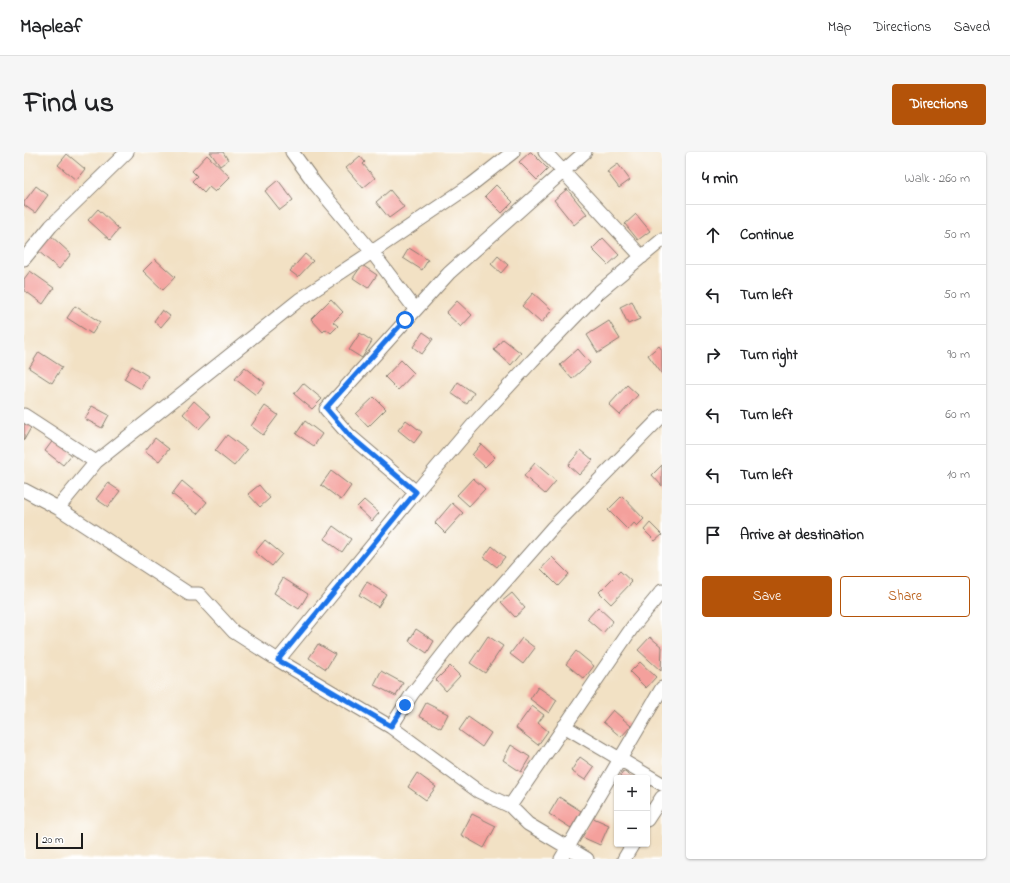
<!DOCTYPE html>
<meta charset="utf-8">
<style>
:root{--surface:#fff;--page:#f6f6f6;--text:#202124;--muted:#757577;--line:#e0e0e0;--accent:#b45309}
body{margin:0;font-family:"Indie Flower",sans-serif;background:var(--page);color:var(--text)}
.controls{position:absolute;right:12px;bottom:12px;display:grid;overflow:hidden;border-radius:4px;box-shadow:0 1px 3px #0004}
.controls button{width:36px;height:36px;display:grid;place-items:center;padding:0;border:0;border-bottom:1px solid var(--line);background:var(--surface);color:var(--text);font:20px sans-serif}
.scale{position:absolute;left:12px;bottom:10px;width:47px;box-sizing:border-box;padding-left:4px;border:2px solid #1c1c1c;border-top:0;font-size:11px;line-height:14px;white-space:nowrap;color:#1c1c1c;-webkit-text-stroke:3px #fff;paint-order:stroke}
.stop{position:absolute;width:12px;height:12px;margin:-9px;border:3px solid #1a73e8;border-radius:50%;background:#fff}
.stop.end{background:#1a73e8;border-color:#fff;box-shadow:0 1px 4px #0008}
.list{margin:0;padding:0;list-style:none}
h2{display:flex;justify-content:space-between;align-items:center;height:52px;margin:0;padding:0 16px;font-size:17px}
h2 small{font-size:13px;font-weight:400;color:var(--muted)}
.list li{display:grid;grid-template-columns:26px 1fr auto;gap:12px;align-items:center;box-sizing:border-box;height:60px;padding:0 16px;border-top:1px solid var(--line)}
.list b{display:block;font-size:15px;white-space:nowrap}
.list em{font-size:13px;font-style:normal;color:var(--muted)}
.actions{display:flex;gap:8px;padding:12px 16px}
.actions a{flex:1;padding:9px 0;border:1px solid var(--accent);border-radius:4px;text-align:center;font-size:14px;color:var(--accent)}
.actions .main{background:var(--accent);color:#fff}
.icon{flex:none;width:22px;height:22px;fill:none;stroke:currentColor;stroke-width:2;stroke-linecap:round;stroke-linejoin:round}
.map{position:relative;flex:none;width:638px;height:707px;overflow:hidden;border-radius:4px}
header{display:flex;align-items:center;gap:24px;box-sizing:border-box;height:56px;padding:0 20px;background:var(--surface);border-bottom:1px solid var(--line)}
header strong{font-size:19px}
nav{display:flex;gap:22px;margin-inline-start:auto;font-size:14px}
.intro{display:flex;align-items:center;justify-content:space-between;box-sizing:border-box;height:96px;padding:0 24px}
h1{margin:0;font-size:28px}
.button{padding:10px 18px;border-radius:4px;background:var(--accent);color:#fff;font-size:14px;font-weight:700}
main{display:flex;gap:24px;padding:0 24px}
aside{flex:1;background:var(--surface);border-radius:4px;box-shadow:0 1px 3px #0004}
.map>svg:first-child{display:block}
</style>
<header>
<strong>Mapleaf</strong>
<nav><a>Map</a><a>Directions</a><a>Saved</a></nav>
</header>
<div class="intro"><h1>Find us</h1><a class="button">Directions</a></div>
<main>
<div class="map">
<svg width="638" height="707" viewBox="0 0 638 707">
<rect width="100%" height="100%" fill="#fff"/>
<filter id="ink" filterUnits="userSpaceOnUse"><feTurbulence type="fractalNoise" baseFrequency=".025" numOctaves="2"/><feDisplacementMap in="SourceGraphic" scale="8" xChannelSelector="R" yChannelSelector="G"/><feConvolveMatrix kernelMatrix="1 2 1 2 8 2 1 2 1" color-interpolation-filters="sRGB"/></filter>
<filter id="wash" filterUnits="userSpaceOnUse"><feTurbulence type="fractalNoise" baseFrequency=".012" numOctaves="4" result="noise"/><feDisplacementMap in="SourceGraphic" scale="16" xChannelSelector="R" yChannelSelector="G"/><feGaussianBlur stdDeviation="0.9" result="paint"/><feColorMatrix in="noise" values="0 0 0 0 0 0 0 0 0 0 0 0 0 0 0 0 0 1.4 0 .05"/><feComposite in="paint" operator="in"/></filter>
<g filter="url(#wash)">
<rect width="100%" height="100%" fill="#f2e1c4"/>
<g id="blocks">
<path fill="#f4a09c" d="M 186,0 L 199,0 L 204,8 L 196,14 Z
M 506,0 L 507,0 L 524,17 L 513,28 L 495,10 Z
M 43,2 L 61,17 L 52,28 L 34,13 Z
M 183,3 L 206,25 L 191,40 L 185,35 L 180,41 L 168,29 L 173,24 L 168,19 Z
M 336,4 L 341,10 L 339,12 L 351,26 L 339,36 L 322,16 Z
M 594,12 L 606,28 L 595,36 L 583,20 Z
M 254,28 L 269,48 L 256,58 L 241,39 Z
M 472,33 L 489,50 L 478,61 L 461,44 Z
M 12,34 L 24,43 L 11,61 L 0,53 L 0,50 Z
M 543,37 L 563,62 L 550,73 L 530,48 Z
M 366,38 L 380,55 L 365,66 L 352,50 Z
M 74,57 L 95,77 L 86,88 L 64,68 Z
M 612,62 L 626,79 L 614,88 L 601,72 Z
M 26,83 L 47,102 L 35,117 L 13,98 Z
M 579,86 L 595,103 L 584,113 L 568,97 Z
M 385,96 L 404,108 L 398,118 L 379,106 Z
M 281,102 L 289,109 L 274,125 L 266,119 Z
M 474,104 L 484,113 L 477,121 L 467,112 Z
M 131,107 L 151,125 L 139,138 L 119,119 Z
M 338,113 L 353,123 L 344,136 L 329,126 Z
M 6,119 L 30,136 L 19,152 L 0,138 L 0,127 Z
M 509,141 L 528,158 L 517,171 L 498,154 Z
M 307,147 L 319,160 L 309,170 L 314,174 L 307,181 L 302,177 L 299,180 L 287,167 Z
M 433,149 L 448,163 L 437,175 L 422,161 Z
M 608,149 L 616,167 L 604,172 L 596,155 Z
M 51,154 L 76,170 L 68,182 L 43,166 Z
M 138,158 L 146,164 L 137,175 L 130,169 Z
M 585,169 L 596,187 L 574,201 L 563,183 Z
M 399,180 L 409,187 L 398,202 L 389,195 Z
M 336,181 L 348,189 L 338,206 L 325,198 Z
M 479,187 L 497,201 L 487,213 L 470,198 Z
M 635,194 L 638,198 L 638,222 L 624,203 Z
M 554,197 L 566,211 L 548,227 L 536,213 Z
M 15,200 L 38,215 L 28,231 L 5,216 Z
M 377,208 L 390,221 L 374,238 L 361,225 Z
M 108,214 L 124,224 L 117,237 L 100,227 Z
M 221,215 L 241,231 L 232,243 L 211,227 Z
M 434,230 L 450,241 L 443,252 L 427,241 Z
M 279,231 L 298,247 L 288,257 L 270,242 Z
M 603,233 L 614,243 L 596,263 L 585,253 Z
M 350,245 L 362,257 L 344,275 L 332,262 Z
M 170,249 L 187,264 L 175,277 L 159,262 Z
M 68,254 L 85,263 L 78,276 L 61,267 Z
M 241,254 L 254,263 L 239,283 L 227,274 Z
M 0,267 L 9,272 L 0,288 Z
M 382,268 L 398,280 L 390,291 L 374,278 Z
M 281,269 L 298,282 L 290,294 L 272,282 Z
M 203,283 L 223,298 L 210,314 L 191,299 Z
M 131,286 L 145,297 L 135,309 L 121,299 Z
M 30,287 L 49,301 L 39,313 L 21,299 Z
M 457,292 L 471,305 L 461,315 L 448,303 Z
M 557,298 L 569,308 L 555,323 L 544,313 Z
M 511,311 L 532,329 L 521,342 L 500,324 Z
M 638,313 L 638,334 L 628,323 Z
M 307,319 L 327,334 L 317,348 L 297,333 Z
M 449,326 L 461,337 L 445,354 L 433,343 Z
M 158,329 L 183,350 L 173,362 L 148,342 Z
M 84,331 L 96,339 L 84,355 L 72,347 Z
M 235,333 L 246,346 L 236,355 L 224,342 Z
M 598,344 L 620,367 L 613,374 L 610,371 L 604,378 L 584,358 Z
M 340,348 L 355,361 L 348,369 L 333,355 Z
M 428,351 L 439,361 L 421,381 L 411,371 Z
M 626,371 L 638,383 L 631,389 L 620,378 Z
M 309,374 L 327,387 L 318,400 L 300,387 Z
M 241,388 L 258,402 L 248,414 L 231,400 Z
M 468,394 L 481,405 L 473,415 L 460,405 Z
M 528,405 L 545,422 L 534,434 L 517,417 Z
M 596,419 L 608,430 L 587,452 L 575,440 Z
M 259,426 L 284,442 L 275,457 L 250,441 Z
M 343,430 L 362,442 L 354,455 L 335,443 Z
M 488,441 L 501,456 L 491,465 L 477,450 Z
M 574,455 L 589,469 L 579,481 L 563,467 Z
M 392,477 L 410,489 L 403,501 L 385,489 Z
M 464,484 L 479,494 L 461,521 L 446,511 Z
M 626,485 L 638,495 L 637,519 L 614,498 Z
M 498,486 L 511,496 L 499,512 L 486,502 Z
M 294,492 L 311,502 L 302,517 L 285,506 Z
M 552,499 L 570,514 L 560,527 L 542,512 Z
M 616,510 L 632,525 L 622,536 L 606,520 Z
M 426,514 L 436,524 L 422,539 L 412,528 Z
M 357,519 L 379,531 L 372,544 L 350,533 Z
M 514,535 L 533,548 L 525,561 L 506,547 Z
M 402,551 L 424,562 L 417,576 L 395,564 Z
M 508,554 L 520,563 L 514,571 L 524,579 L 514,593 L 492,576 Z
M 589,558 L 607,574 L 597,585 L 579,570 Z
M 444,565 L 467,581 L 458,595 L 435,578 Z
M 487,593 L 506,605 L 497,620 L 479,608 Z
M 556,605 L 570,615 L 561,628 L 547,619 Z
M 599,619 L 610,626 L 595,626 Z
M 393,621 L 412,635 L 402,648 L 384,635 Z
M 535,645 L 557,659 L 547,676 L 525,662 Z
M 448,662 L 472,674 L 460,696 L 437,683 Z
M 567,665 L 585,673 L 576,693 L 558,685 Z"/>
</g>
</g>
<g filter="url(#ink)">
<use href="#blocks" fill-opacity="0" stroke="#877e70" stroke-width="1"/>
<g fill="none" stroke-linecap="round" stroke-linejoin="round">
<defs>
<path id="minor" d="M 268,0 L 292,33 L 348,100 L 391,157
M 521,0 L 618,105
M 0,107 L 27,74 L 103,0
M 0,263 L 72,310
M 0,338 L 34,356 L 165,442 L 175,442 L 210,480 L 254,508 L 367,575 L 454,639 L 486,654 L 504,672 L 563,707
M 392,340 L 325,283 L 302,257 L 425,121 L 561,0
M 34,356 L 72,310 L 275,148 L 348,100 L 447,33 L 489,0
M 254,508 L 392,340 L 448,274 L 508,209 L 575,140 L 638,88
M 540,574 L 638,632
M 367,575 L 388,542 L 435,482 L 529,375 L 638,264
M 486,654 L 610,473 L 638,439
M 623,668 L 638,645
M 537,707 L 638,536
M 600,707 L 609,692"/>
</defs>
<use href="#minor" stroke="#877e70" stroke-width="15"/>
<use href="#minor" stroke="#fff" stroke-width="13"/>
</g>
</g>
<g fill="none" stroke-linecap="round" stroke-linejoin="round" filter="url(#ink)">
<path stroke="#1a73e8" stroke-width="5" d="M 381,168 L 302,256 L 325,283 L 392,340 L 254,508 L 367,574 L 381,553"/>
</g>
</svg>
<div class="controls">
<button>+</button>
<button>−</button>
</div>
<div class="scale">20 m</div>
<div class="stop" style="left:381px;top:168px"></div>
<div class="stop end" style="left:381px;top:553px"></div>
</div>
<aside>
<h2>4 min<small>Walk · 260 m</small></h2>
<ul class="list">
<li><svg class="icon" aria-label="ahead" viewBox="0 0 24 24"><path d="M12 20V5M6 11l6-6 6 6"/></svg><div><b>Continue</b></div><em>50 m</em></li>
<li><svg class="icon" aria-label="left" viewBox="0 0 24 24"><path d="M17 20v-9H6M10 6l-5 5 5 5"/></svg><div><b>Turn left</b></div><em>50 m</em></li>
<li><svg class="icon" aria-label="right" viewBox="0 0 24 24"><path d="M7 20v-9h11M14 6l5 5-5 5"/></svg><div><b>Turn right</b></div><em>90 m</em></li>
<li><svg class="icon" aria-label="left" viewBox="0 0 24 24"><path d="M17 20v-9H6M10 6l-5 5 5 5"/></svg><div><b>Turn left</b></div><em>60 m</em></li>
<li><svg class="icon" aria-label="left" viewBox="0 0 24 24"><path d="M17 20v-9H6M10 6l-5 5 5 5"/></svg><div><b>Turn left</b></div><em>10 m</em></li>
<li><svg class="icon" aria-label="arrive" viewBox="0 0 24 24"><path d="M6 21V4h12l-3 4 3 4H6"/></svg><div><b>Arrive at destination</b></div></li>
</ul>
<div class="actions"><a class="main">Save</a><a>Share</a></div>
</aside>
</main>
